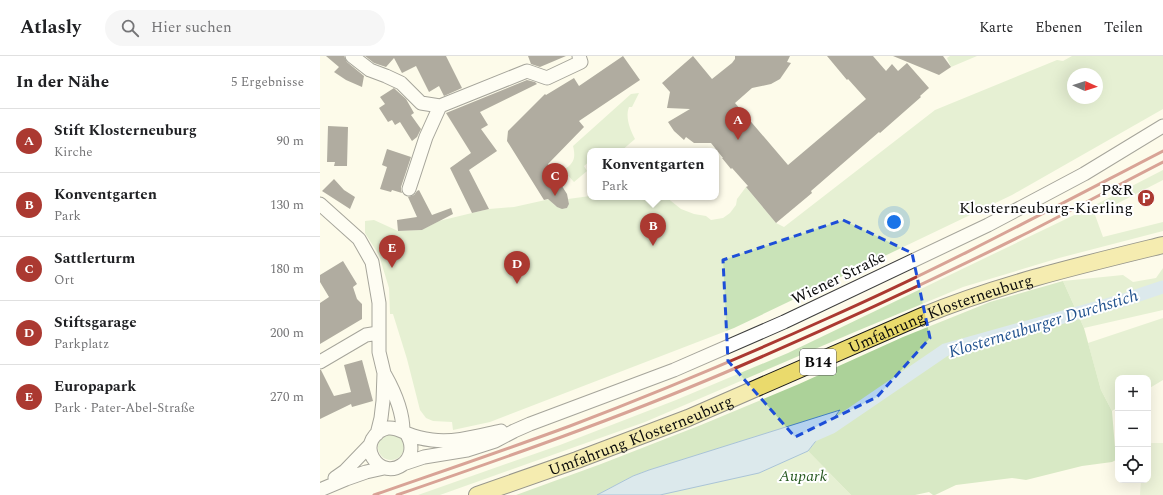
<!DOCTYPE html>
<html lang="de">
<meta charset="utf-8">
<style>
:root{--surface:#fff;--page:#f6f6f6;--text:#202124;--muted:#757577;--line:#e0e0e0;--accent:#ab3931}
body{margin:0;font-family:Spectral,serif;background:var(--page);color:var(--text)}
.controls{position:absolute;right:12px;bottom:12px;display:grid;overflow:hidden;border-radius:8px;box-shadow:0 4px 16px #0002}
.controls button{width:36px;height:36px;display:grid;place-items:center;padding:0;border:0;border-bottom:1px solid var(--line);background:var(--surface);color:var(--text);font:20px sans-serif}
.compass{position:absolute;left:747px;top:12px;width:36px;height:36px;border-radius:50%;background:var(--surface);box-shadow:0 4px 16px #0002;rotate:93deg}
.you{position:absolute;left:574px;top:166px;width:14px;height:14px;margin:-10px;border:3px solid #fff;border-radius:50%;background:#1a73e8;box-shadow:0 0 0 6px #1a73e833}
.badge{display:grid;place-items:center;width:26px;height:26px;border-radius:50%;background:var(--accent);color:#fff;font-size:13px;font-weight:700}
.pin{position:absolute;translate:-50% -33px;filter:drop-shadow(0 1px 2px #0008)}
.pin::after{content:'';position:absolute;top:21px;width:14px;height:12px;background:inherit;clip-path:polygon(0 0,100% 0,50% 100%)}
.popup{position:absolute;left:267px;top:92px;width:132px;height:52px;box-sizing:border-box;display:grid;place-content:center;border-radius:8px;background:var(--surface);filter:drop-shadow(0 1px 3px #0005);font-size:13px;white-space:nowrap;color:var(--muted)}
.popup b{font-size:15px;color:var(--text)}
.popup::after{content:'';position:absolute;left:50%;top:100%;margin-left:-8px;border:8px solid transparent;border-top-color:var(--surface)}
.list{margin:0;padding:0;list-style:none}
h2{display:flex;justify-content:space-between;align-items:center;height:52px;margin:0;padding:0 16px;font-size:17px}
h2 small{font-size:13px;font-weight:400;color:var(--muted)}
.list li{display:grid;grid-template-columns:26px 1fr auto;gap:12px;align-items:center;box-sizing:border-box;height:64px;padding:0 16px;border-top:1px solid var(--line)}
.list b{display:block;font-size:15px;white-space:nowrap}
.list p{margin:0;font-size:13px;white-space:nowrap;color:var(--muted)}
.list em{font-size:13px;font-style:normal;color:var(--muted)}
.icon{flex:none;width:22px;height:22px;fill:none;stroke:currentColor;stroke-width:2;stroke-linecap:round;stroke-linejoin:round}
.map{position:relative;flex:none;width:843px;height:439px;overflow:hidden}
header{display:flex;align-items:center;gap:24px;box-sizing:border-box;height:56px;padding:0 20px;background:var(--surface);border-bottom:1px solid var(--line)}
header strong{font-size:19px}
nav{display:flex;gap:22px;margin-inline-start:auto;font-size:14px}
.search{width:280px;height:36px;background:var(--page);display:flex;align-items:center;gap:10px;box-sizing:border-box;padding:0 14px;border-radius:22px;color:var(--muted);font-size:15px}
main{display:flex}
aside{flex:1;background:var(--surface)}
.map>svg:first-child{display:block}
</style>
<header>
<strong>Atlasly</strong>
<div class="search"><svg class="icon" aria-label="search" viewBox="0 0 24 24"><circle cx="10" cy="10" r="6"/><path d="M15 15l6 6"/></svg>Hier suchen</div>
<nav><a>Karte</a><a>Ebenen</a><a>Teilen</a></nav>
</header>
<main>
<aside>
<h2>In der Nähe<small>5 Ergebnisse</small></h2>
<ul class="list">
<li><span class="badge">A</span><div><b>Stift Klosterneuburg</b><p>Kirche</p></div><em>90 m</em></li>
<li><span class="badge">B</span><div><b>Konventgarten</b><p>Park</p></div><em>130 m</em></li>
<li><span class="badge">C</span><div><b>Sattlerturm</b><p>Ort</p></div><em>180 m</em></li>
<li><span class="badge">D</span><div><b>Stiftsgarage</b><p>Parkplatz</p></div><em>200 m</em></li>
<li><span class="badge">E</span><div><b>Europapark</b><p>Park · Pater-Abel-Straße</p></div><em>270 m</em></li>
</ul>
</aside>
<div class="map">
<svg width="843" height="439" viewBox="0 0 843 439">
<rect width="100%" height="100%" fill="#fdfbea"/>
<path fill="#c9e3b8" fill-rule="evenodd" d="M 630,0 L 657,0 L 631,11 L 627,2 Z
M 752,0 L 843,0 L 843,53 L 692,139 L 414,272 L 170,366 L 133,374 L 132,366 L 113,365 L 106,362 L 100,354 L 87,303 L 73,258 L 70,258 L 69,232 L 59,199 L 45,177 L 45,165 L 54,164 L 78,175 L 102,174 L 119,165 L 152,157 L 169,153 L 194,151 L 230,143 C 233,150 239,153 247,152 L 249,148 L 248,143 L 270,140 L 270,141 L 346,141 L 361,153 L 374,158 L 386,160 L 391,164 L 403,162 L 410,157 L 416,149 L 417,143 L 426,131 L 456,167 L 464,171 L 615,54 L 737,4 L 743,5 ZM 753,18 L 777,18 L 777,42 L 753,42 Z
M 319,37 L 312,51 L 309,51 C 305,61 310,74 315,83 L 301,95 L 270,95 L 270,105 L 264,110 L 267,115 L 254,126 L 243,114 C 254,108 256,102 253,90 L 311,38 Z
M 843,114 L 843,124 L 775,159 L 783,181 L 843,166 L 843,175 L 739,202 L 643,231 L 537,275 L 325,366 L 120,439 L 98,439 L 240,389 L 356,344 L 468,297 L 773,150 Z
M 843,212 L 843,254 L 764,272 L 743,225 L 803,219 L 813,226 L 836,222 Z
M 843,262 L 843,324 L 828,333 L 828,322 L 798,322 L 798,351 L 792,355 L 781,334 L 768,287 Z
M58 391a13 13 0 1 1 26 0a13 13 0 1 1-26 0Z
M 488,395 L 531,439 L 340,439 L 439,417 Z"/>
<path fill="#acd299" d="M 743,225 L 764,272 L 781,334 L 792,355 L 796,404 L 792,406 L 762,410 L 706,424 L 692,422 L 636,429 L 615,439 L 613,439 L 609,436 L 595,439 L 531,439 L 488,395 L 520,355 L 329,414 L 313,420 L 277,439 L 196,439 L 281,408 L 381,369 L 479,328 L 583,281 L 670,246 Z"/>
<path fill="#dbebc8" d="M 832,387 L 843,387 L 843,439 L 820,439 L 821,424 L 828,424 L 828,388 Z"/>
<path fill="#b4d2ef" stroke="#427fbf" d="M 520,354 L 488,395 L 439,417 L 340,439 L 277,439 L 313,420 L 329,414 Z"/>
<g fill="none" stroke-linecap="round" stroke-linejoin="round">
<path stroke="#b4d2ef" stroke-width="13" d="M 489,381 L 512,371 L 625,294 L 804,244 L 843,231"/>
</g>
<path fill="#524d48" d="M 6,0 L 24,0 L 27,6 L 44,20 L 42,31 L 26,24 L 14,16 L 19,11 Z
M 45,0 L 126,0 L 142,32 L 124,40 L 119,30 L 109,36 L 96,10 L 82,17 L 74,2 L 66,11 L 54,7 Z
M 208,0 L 246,0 L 220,11 L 211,8 Z
M 303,0 L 320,24 L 259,65 L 264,71 L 228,108 L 247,138 L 249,148 L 247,152 L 242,153 L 237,151 L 228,143 L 224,144 L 187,85 L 188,75 L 225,38 L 226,39 L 254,22 L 259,30 Z
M 373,0 L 392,23 L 412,7 L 415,3 L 415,0 L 470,0 L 467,6 L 471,7 L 460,23 L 451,28 L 432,32 L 415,47 L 468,109 L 546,43 L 528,23 L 527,24 L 507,0 L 553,0 L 566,15 L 572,8 L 578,15 L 587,7 L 609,32 L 600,40 L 601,41 L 560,77 L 559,76 L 491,135 L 492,137 L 456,167 L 426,131 L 428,130 L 412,112 L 411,113 L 402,102 L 403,102 L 391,87 L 374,87 L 366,81 L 364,84 L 354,75 L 348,66 L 370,53 L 347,52 L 350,36 L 342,27 Z
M 573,0 L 623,0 L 631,11 L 619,19 Z
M 207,24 L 215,26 L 217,28 L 160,56 L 168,69 L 161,73 L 177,95 L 149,114 L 169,153 L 152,157 L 130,112 L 151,97 L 126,57 Z
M 74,32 L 76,34 L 86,43 L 94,57 L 91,59 L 101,73 L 97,81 L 92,85 L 80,66 L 75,69 L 72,64 L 68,66 L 59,52 L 65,48 L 60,41 Z
M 8,70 L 28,71 L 27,110 L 14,110 L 15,106 L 7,106 Z
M 67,93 L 91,101 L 81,131 L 81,134 L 82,137 L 72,134 L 71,136 L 60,133 L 67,111 L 62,109 Z
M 14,123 L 24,134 L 35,141 L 30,153 L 2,135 Z
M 99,134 L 112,159 L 131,152 L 133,158 L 102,174 L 78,175 L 77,164 L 97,161 L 88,141 L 94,139 L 97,135 Z
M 23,205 L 37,228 L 33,231 L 37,243 L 42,248 L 42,263 L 0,288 L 0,247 L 9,241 L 0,226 L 0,219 Z
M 42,304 L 53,345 L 32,351 L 31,348 L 0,363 L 0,314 L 1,314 L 14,340 L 31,336 L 24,309 Z"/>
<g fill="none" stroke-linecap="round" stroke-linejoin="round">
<defs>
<path id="minor" d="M 32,0 L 50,14 L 66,20 L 81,27 L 101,47 L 120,50
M 89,133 L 106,81 L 120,50 L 207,15 L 227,22 L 261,6 L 259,0
M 0,148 L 39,183 L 52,206 L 59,247 L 59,296 L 64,317 L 63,345 L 61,362 L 57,378
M 0,306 L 46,279 L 58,277
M 65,319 C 74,335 83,357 83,375
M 86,377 C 104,404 68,427 53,402 C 45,389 54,375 68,372 C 76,371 81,375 88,378 C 95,381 104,383 112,384 C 135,387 158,380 181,375
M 83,408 L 104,401 L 147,394 L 175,385 L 194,375 L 210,368 L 354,314 L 464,266 L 668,169 L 764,118 L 843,70
M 15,422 L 25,415 L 50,389
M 0,434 L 26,423 L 46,416 L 64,412"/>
<g id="major">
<path id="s1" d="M 157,439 L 257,404 L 368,362 L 602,260 C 680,228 761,209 843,189"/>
</g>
</defs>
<use href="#minor" stroke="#3d3d3d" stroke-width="15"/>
<use href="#major" stroke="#1b1b1b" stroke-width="18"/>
<use href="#minor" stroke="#fff" stroke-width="13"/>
<use href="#major" stroke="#eada6c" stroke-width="16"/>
<path stroke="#ab3931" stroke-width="3" d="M 54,439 C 120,416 185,394 250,370 C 336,337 422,301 506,263 C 621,212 731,153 843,95
M 77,439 C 187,401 296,363 404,317 C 507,273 609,226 709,176 C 754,153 798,129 843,106"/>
</g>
<path d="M0 0H843V439H0ZM 523,164 L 592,197 L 610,282 L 557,341 L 475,381 L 408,305 L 403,204 Z" fill="#fdfbea" fill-opacity=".55" fill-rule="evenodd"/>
<path fill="none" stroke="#1d4ed8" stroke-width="3" stroke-dasharray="8 5" stroke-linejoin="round" d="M 523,164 L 592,197 L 610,282 L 557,341 L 475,381 L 408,305 L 403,204 Z"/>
<defs>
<symbol id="parking-disc" viewBox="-11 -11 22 22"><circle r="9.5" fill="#ab3931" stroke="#fff"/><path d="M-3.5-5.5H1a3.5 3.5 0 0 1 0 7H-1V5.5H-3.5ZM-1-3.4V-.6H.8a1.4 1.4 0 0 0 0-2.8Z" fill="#fff"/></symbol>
</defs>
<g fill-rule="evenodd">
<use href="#parking-disc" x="816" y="132" width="20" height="20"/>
</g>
<g text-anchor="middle" stroke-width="4" stroke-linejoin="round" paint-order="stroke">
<rect fill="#fff" stroke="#545454" stroke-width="1" x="480" y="293" width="36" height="26" rx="3"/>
<g font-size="15" font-weight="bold" fill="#0a0a0a">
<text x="498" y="311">B14</text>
</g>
<g font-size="16" fill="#0a0a0a" stroke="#fff" text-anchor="end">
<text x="813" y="139">P&amp;R<tspan x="813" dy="18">Klosterneuburg-Kierling</tspan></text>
</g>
<g font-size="16" fill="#0a0a0a" stroke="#fff">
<text transform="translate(518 221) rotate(-26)" y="6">Wiener Straße</text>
<text dy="6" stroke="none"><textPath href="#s1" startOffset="498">Umfahrung Klosterneuburg</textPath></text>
<text dy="6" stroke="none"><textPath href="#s1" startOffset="174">Umfahrung Klosterneuburg</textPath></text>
</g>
<g font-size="16" font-style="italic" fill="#285a22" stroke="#fff">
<text x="483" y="425">Aupark</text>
</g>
<g font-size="17" font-style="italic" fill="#21528e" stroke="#fff">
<text transform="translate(723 267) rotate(-17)" y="6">Klosterneuburger Durchstich</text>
</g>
</g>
</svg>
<div class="controls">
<button>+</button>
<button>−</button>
<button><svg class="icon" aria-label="locate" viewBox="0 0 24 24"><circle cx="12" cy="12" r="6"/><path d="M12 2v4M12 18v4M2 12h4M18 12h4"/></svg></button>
</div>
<svg class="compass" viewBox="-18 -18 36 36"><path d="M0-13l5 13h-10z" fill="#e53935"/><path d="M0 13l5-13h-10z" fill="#757577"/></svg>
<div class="you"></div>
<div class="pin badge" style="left:418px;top:84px">A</div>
<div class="pin badge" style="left:333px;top:190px">B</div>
<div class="popup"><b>Konventgarten</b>Park</div>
<div class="pin badge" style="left:235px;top:140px">C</div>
<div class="pin badge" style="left:197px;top:228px">D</div>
<div class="pin badge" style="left:72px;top:212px">E</div>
</div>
</main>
